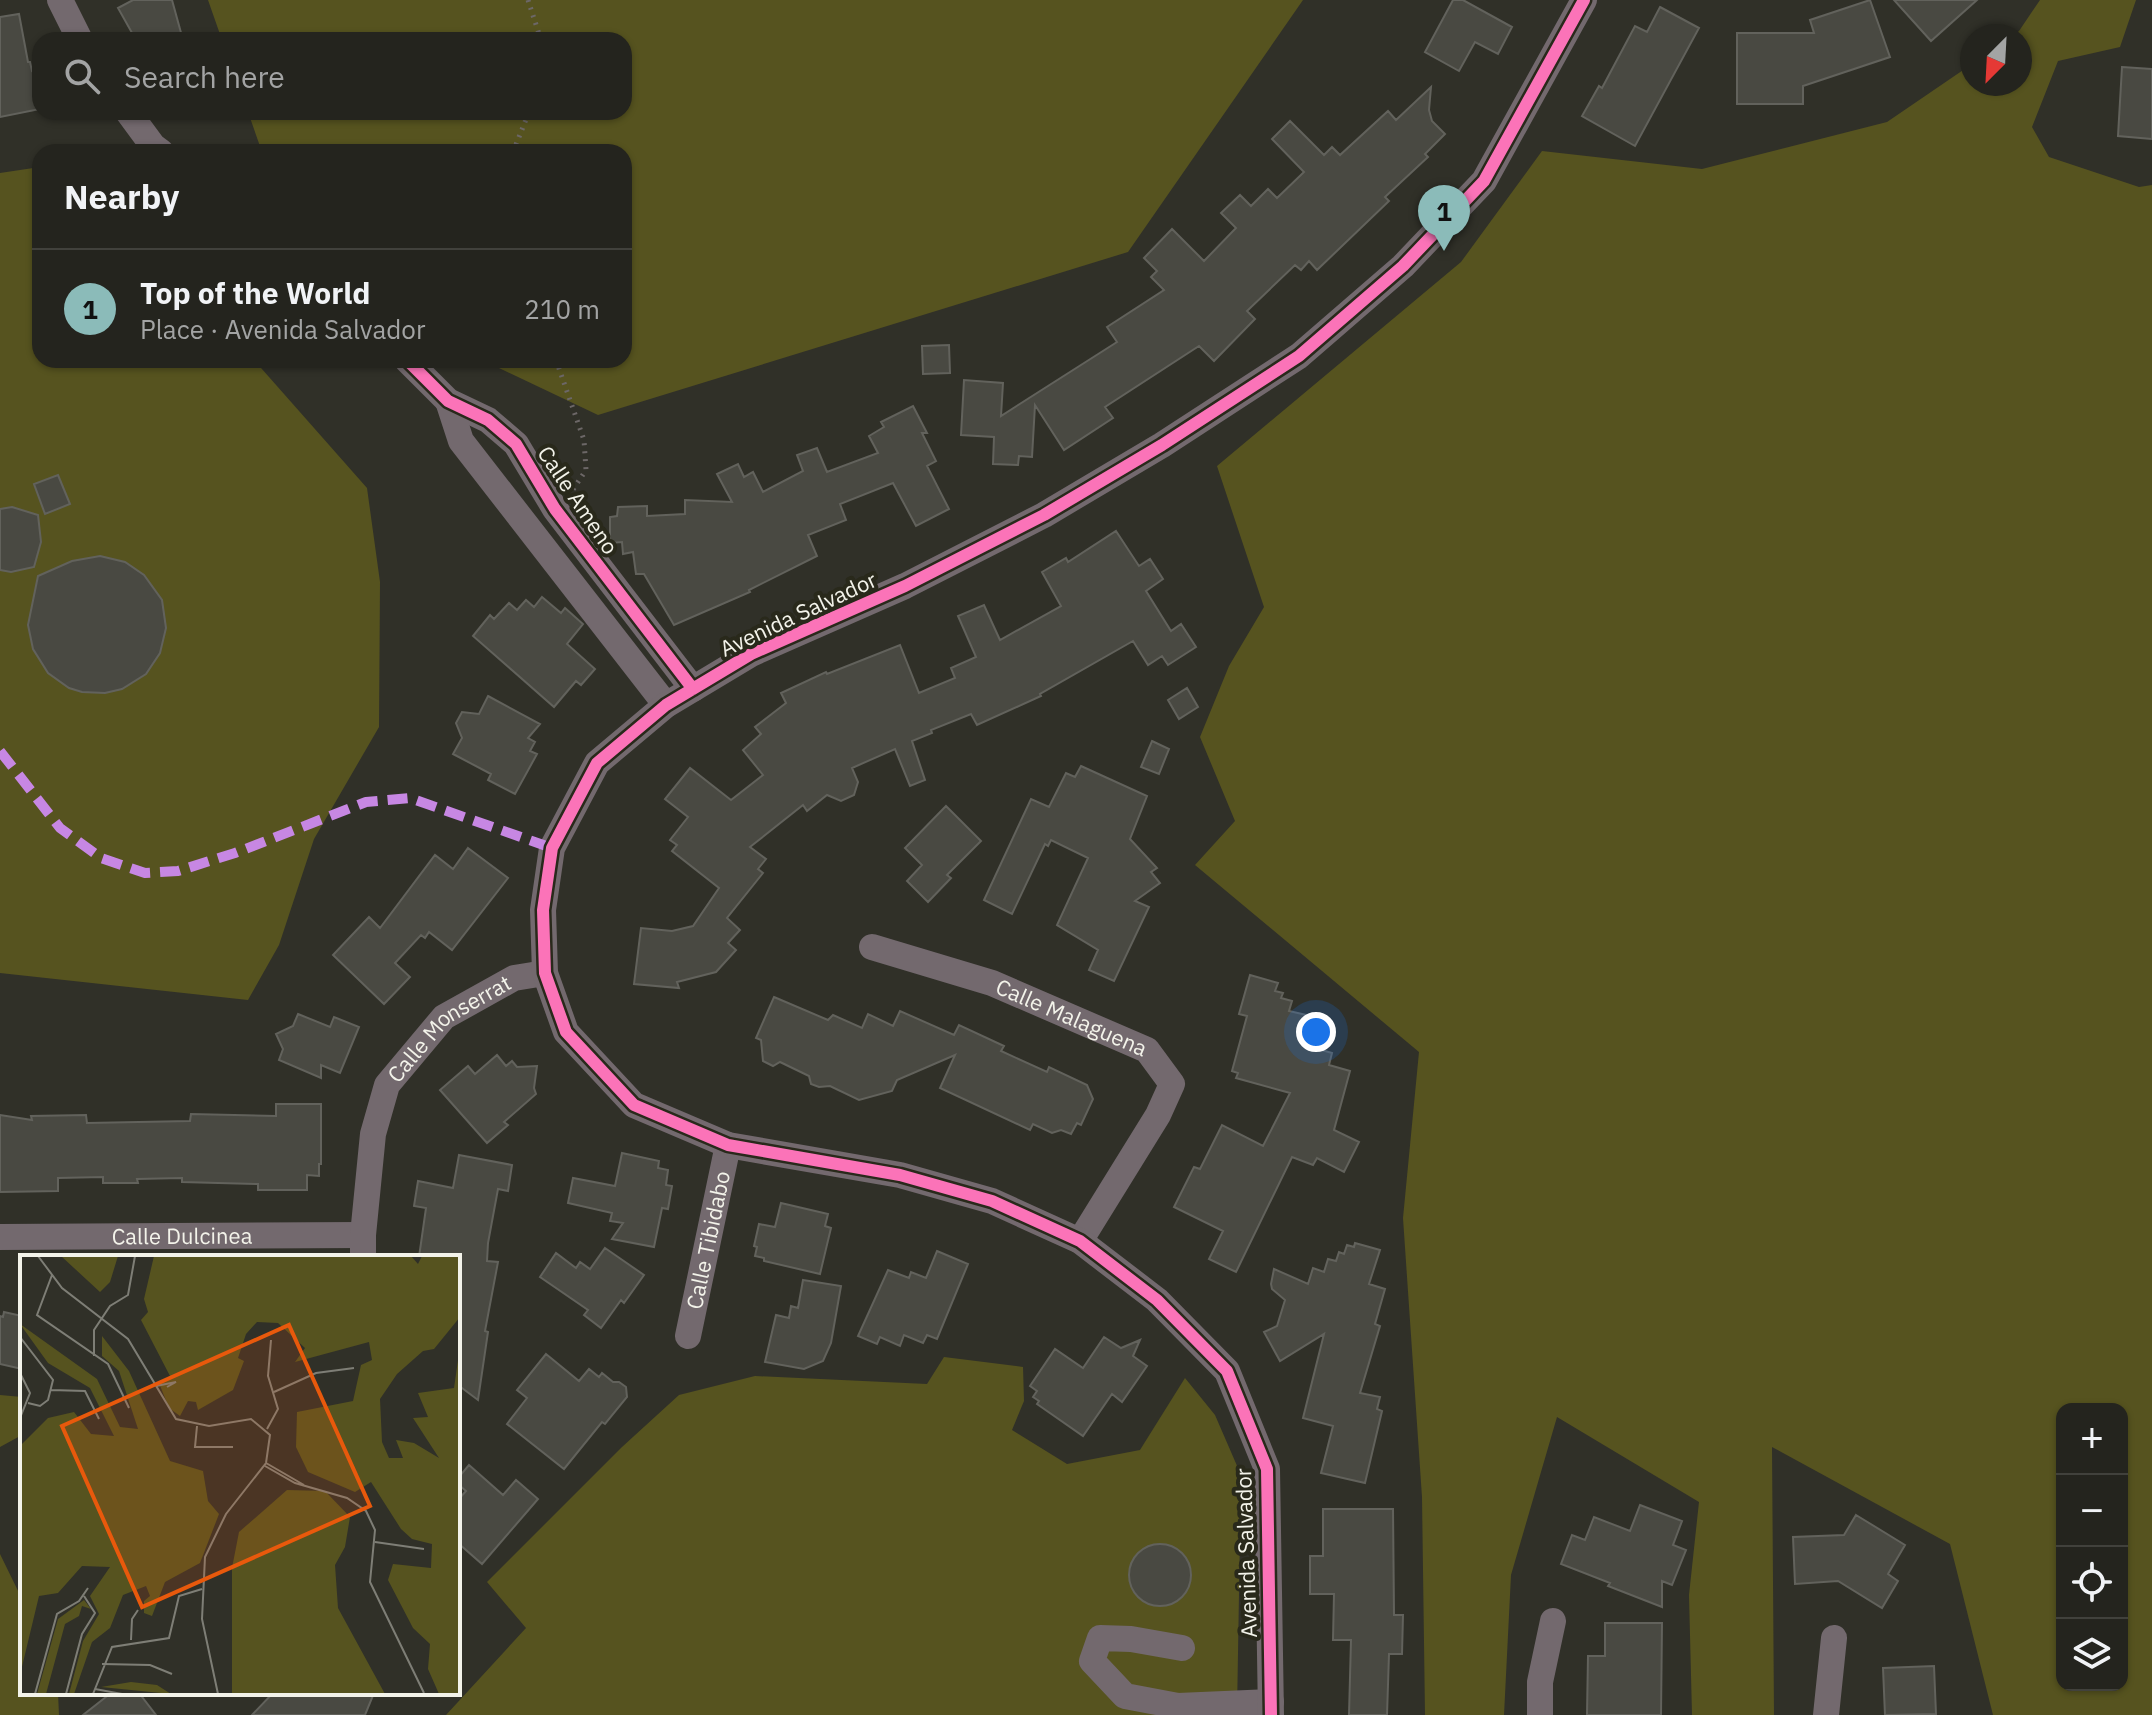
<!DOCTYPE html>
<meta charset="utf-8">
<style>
:root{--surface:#24241e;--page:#2c2c27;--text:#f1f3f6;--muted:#a3a4a4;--line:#41413c;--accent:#8bbbb9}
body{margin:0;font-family:"IBM Plex Sans",sans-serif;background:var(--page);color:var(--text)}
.controls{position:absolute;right:24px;bottom:24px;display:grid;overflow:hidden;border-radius:16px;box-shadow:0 2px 6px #0004}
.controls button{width:72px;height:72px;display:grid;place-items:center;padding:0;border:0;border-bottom:2px solid var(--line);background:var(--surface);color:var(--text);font:40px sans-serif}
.compass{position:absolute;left:1960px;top:24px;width:72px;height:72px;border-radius:50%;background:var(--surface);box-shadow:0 2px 6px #0004;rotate:204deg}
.you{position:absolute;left:1316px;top:1032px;width:28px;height:28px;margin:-20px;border:6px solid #fff;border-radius:50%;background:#1a73e8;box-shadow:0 0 0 12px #1a73e833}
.badge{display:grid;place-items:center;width:52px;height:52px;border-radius:50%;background:var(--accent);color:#111;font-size:26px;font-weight:700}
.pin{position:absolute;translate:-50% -66px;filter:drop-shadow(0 2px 4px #0008)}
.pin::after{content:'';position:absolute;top:42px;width:28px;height:24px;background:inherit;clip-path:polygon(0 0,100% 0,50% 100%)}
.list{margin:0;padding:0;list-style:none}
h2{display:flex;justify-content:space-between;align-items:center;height:104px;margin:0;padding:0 32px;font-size:34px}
h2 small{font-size:26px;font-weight:400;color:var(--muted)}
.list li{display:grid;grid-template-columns:52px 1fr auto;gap:24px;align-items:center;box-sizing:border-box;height:120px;padding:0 32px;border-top:2px solid var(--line)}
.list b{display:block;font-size:30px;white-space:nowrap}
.list p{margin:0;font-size:26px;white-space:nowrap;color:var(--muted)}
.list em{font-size:26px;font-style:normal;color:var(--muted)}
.icon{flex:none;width:44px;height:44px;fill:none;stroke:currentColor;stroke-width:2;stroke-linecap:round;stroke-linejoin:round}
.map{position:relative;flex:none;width:2152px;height:1715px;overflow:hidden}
.search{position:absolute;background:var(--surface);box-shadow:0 2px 6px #0004;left:32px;top:32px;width:600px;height:88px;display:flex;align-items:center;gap:20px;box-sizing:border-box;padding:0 28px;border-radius:24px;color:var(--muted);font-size:30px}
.panel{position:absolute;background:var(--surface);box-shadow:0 2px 6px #0004;left:32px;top:144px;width:600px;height:224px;border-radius:24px}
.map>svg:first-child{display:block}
</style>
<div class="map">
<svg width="2152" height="1715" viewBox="0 0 2152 1715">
<rect width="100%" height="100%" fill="#303028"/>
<path fill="#56531f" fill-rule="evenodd" d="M 208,0 L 1303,0 L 1128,252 L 598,415 L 482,360 L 624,360 L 624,152 L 262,152 L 248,112 L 624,112 L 624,40 L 222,40 Z
M 2040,0 L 2136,0 L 2120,47 L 2058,61 L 2032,127 L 2049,157 L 2139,187 L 2152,185 L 2152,1715 L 1993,1715 L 1950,1544 L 1772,1447 L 1774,1715 L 1692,1715 L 1689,1595 L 1699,1502 L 1557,1417 L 1511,1575 L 1504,1715 L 1425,1715 L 1422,1497 L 1403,1218 L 1419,1052 L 1195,865 L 1235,821 L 1200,737 L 1229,666 L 1264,607 L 1217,466 L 1461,262 L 1542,151 L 1702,169 L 1887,122 L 1972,64 L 1972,84 L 2020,84 L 2020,36 L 2012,36 L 2019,31 ZM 2122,1409 L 2122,1685 L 2062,1685 L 2062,1409 Z
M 40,167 L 40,360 L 254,360 L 367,488 L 380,582 L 379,727 L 314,839 L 279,945 L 248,1000 L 0,973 L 0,173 Z
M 944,1357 L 1023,1367 L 1024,1401 L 1012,1430 L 1067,1464 L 1140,1450 L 1185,1378 L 1215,1415 L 1241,1475 L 1237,1713 L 1219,1715 L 446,1715 L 526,1628 L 487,1582 L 622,1447 L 679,1395 L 755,1376 L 927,1384 Z
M 0,1395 L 22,1397 L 22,1435 L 0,1447 Z
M 0,1554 L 22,1599 L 22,1693 L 58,1693 L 59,1715 L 0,1715 Z"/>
<path fill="#494942" stroke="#62625c" stroke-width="2" d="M 133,0 L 172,0 L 183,40 L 136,40 L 118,8 Z
M 1453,0 L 1463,0 L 1512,27 L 1498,54 L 1475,42 L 1459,71 L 1425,52 Z
M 1870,0 L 1890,57 L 1803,86 L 1803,104 L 1737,104 L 1737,33 L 1814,33 L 1810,20 Z
M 1894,0 L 1977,0 L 1931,41 Z
M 1660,7 L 1699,28 L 1635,146 L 1582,116 L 1599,86 L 1602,88 L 1635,26 L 1647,32 Z
M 19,14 L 28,62 L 30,62 L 32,71 L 40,69 L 40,109 L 0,117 L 0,17 Z
M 2122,67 L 2152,69 L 2152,139 L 2118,136 Z
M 1431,87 L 1429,110 L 1432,121 L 1445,134 L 1425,154 L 1428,157 L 1385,197 L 1389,201 L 1317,270 L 1309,261 L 1301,270 L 1295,265 L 1247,311 L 1255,319 L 1214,361 L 1199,346 L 1105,407 L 1113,418 L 1064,450 L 1035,405 L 1032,457 L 1019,456 L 1018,465 L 993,464 L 994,437 L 961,435 L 964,380 L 1003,383 L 1001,416 L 1117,342 L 1107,327 L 1164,290 L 1151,277 L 1157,271 L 1144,258 L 1172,229 L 1204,261 L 1236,228 L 1221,213 L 1240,195 L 1251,206 L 1268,189 L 1277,198 L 1304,172 L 1272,139 L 1290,121 L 1324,155 L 1332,147 L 1340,155 L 1388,111 L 1396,120 Z
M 949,345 L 950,373 L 923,374 L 922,346 Z
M 913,406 L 927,433 L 922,433 L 936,461 L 927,466 L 949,509 L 916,526 L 893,483 L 840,504 L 846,520 L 808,535 L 817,556 L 749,590 L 750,592 L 674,625 L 644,574 L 636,574 L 633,552 L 623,554 L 622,542 L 610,543 L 610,517 L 617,516 L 618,507 L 647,506 L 647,516 L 685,514 L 685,500 L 732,502 L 717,474 L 738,464 L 744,477 L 753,472 L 763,492 L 803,471 L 797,455 L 817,448 L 827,472 L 878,453 L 869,436 L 884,427 L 881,422 Z
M 58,475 L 70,504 L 45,514 L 34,484 Z
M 12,507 L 38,515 L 41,542 L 34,567 L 11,572 L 0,570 L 0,509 Z
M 1116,531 L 1139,566 L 1150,559 L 1163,579 L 1146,591 L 1171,631 L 1181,624 L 1196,647 L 1168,665 L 1162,656 L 1148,665 L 1133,641 L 1040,694 L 1041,696 L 977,725 L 971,714 L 931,730 L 932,733 L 912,741 L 925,780 L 910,786 L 895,749 L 852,768 L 858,782 L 854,795 L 841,801 L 827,795 L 807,811 L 803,805 L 750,847 L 766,859 L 758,869 L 763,873 L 727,918 L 740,930 L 728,943 L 736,950 L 716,972 L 677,982 L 679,988 L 634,984 L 641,928 L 672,931 L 693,926 L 719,888 L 672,851 L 677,845 L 670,840 L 688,817 L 665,799 L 690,768 L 731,800 L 763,775 L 743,750 L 761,734 L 755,727 L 786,703 L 781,693 L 826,672 L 827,674 L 900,645 L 919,693 L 955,678 L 951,668 L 976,657 L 958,616 L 984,605 L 1000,640 L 1061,606 L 1042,572 L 1066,558 L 1068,562 Z
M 100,556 L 125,562 L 144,575 L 162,600 L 166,628 L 160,653 L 146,674 L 122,689 L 105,693 L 82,692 L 69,688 L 48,673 L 33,649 L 28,625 L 38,576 L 72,561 Z
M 542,597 L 561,613 L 565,608 L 583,624 L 567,644 L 595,669 L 581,685 L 576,681 L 554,707 L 473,636 L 490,615 L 494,619 L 509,603 L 517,610 L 526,600 L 534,607 Z
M 1187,688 L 1198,707 L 1179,719 L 1168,700 Z
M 488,696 L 540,724 L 528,738 L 535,742 L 530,751 L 537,754 L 515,794 L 488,780 L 491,774 L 453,754 L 462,738 L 456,723 L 462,712 L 479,714 Z
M 1152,741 L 1169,749 L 1159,774 L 1141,767 Z
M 1081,766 L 1147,796 L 1130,839 L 1157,868 L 1151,872 L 1160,883 L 1135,901 L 1149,907 L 1114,981 L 1089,970 L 1098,950 L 1057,925 L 1088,858 L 1051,840 L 1048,846 L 1045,844 L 1012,914 L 984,900 L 1031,799 L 1049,807 L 1066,773 L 1075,777 Z
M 946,806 L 981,841 L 947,875 L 951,878 L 928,902 L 907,881 L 922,865 L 905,848 Z
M 468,848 L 508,878 L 452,950 L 429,932 L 425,938 L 421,935 L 395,963 L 410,977 L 384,1004 L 333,955 L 369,917 L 380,928 L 435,855 L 453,869 Z
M 1250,975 L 1278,983 L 1275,991 L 1283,993 L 1281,998 L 1292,1001 L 1289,1011 L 1311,1016 L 1309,1025 L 1324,1030 L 1318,1049 L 1332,1053 L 1329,1065 L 1350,1071 L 1334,1130 L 1359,1142 L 1344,1172 L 1317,1158 L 1313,1165 L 1292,1157 L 1236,1272 L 1209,1259 L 1223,1231 L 1174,1207 L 1194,1167 L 1200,1169 L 1222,1125 L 1263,1146 L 1290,1093 L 1236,1078 L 1238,1073 L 1232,1071 L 1247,1016 L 1239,1014 Z
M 774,997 L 828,1020 L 833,1015 L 862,1028 L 868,1014 L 893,1026 L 900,1011 L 954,1035 L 959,1025 L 1004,1046 L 1001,1051 L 1047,1072 L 1049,1067 L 1087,1085 L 1093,1099 L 1081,1125 L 1077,1123 L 1071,1134 L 1061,1130 L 1052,1133 L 1033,1124 L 1030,1130 L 940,1088 L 955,1055 L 897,1080 L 892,1091 L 859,1100 L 830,1086 L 819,1087 L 811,1084 L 809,1076 L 780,1062 L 773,1066 L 763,1061 L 761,1040 L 756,1038 Z
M 298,1014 L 330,1027 L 334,1017 L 359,1027 L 340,1073 L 321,1065 L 321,1078 L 279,1060 L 283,1049 L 276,1034 L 293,1026 Z
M 497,1055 L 506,1066 L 512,1061 L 517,1067 L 537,1066 L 534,1088 L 536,1094 L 504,1122 L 508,1125 L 487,1143 L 440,1090 L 468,1066 L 475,1074 Z
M 276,1104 L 321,1104 L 321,1164 L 319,1164 L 319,1176 L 307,1175 L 307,1190 L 258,1190 L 258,1184 L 182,1182 L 182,1178 L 137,1179 L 138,1183 L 103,1183 L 103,1177 L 58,1178 L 58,1191 L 0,1192 L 0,1115 L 32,1120 L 31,1116 L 86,1115 L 87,1123 L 190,1121 L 191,1114 L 276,1116 Z
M 622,1153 L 659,1161 L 658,1168 L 668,1170 L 666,1185 L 672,1186 L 668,1209 L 662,1208 L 654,1247 L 612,1239 L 623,1223 L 610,1221 L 612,1213 L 568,1203 L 573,1178 L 615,1186 Z
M 459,1155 L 512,1165 L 508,1191 L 498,1189 L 488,1243 L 487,1261 L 498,1262 L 485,1331 L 488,1332 L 478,1400 L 458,1385 L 458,1257 L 419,1257 L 426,1208 L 414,1206 L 418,1181 L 453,1188 Z
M 781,1203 L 828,1214 L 825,1226 L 831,1228 L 820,1274 L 764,1261 L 764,1258 L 755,1256 L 757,1247 L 754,1246 L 759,1224 L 775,1227 Z
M 1355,1243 L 1380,1250 L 1369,1284 L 1385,1289 L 1375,1324 L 1380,1326 L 1360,1393 L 1380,1397 L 1377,1409 L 1382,1411 L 1365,1483 L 1321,1473 L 1333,1426 L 1303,1418 L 1324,1334 L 1280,1361 L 1264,1332 L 1277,1326 L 1285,1300 L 1272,1289 L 1271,1284 L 1274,1269 L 1308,1284 L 1313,1268 L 1324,1272 L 1328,1259 L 1336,1261 L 1339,1252 L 1344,1254 L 1347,1245 L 1354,1247 Z
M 605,1248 L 644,1275 L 624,1303 L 621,1300 L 601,1328 L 584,1315 L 588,1310 L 540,1277 L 556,1253 L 576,1268 L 580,1262 L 590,1269 Z
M 937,1251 L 968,1264 L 937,1339 L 927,1335 L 923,1343 L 904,1335 L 900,1346 L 880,1337 L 877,1344 L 858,1336 L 888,1270 L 909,1278 L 911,1272 L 926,1278 Z
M 803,1280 L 841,1286 L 831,1343 L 823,1361 L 804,1369 L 765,1362 L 776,1315 L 789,1318 L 791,1306 L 798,1308 Z
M 4,1312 L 22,1316 L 22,1369 L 0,1364 L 0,1316 L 3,1317 Z
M 1104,1337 L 1121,1348 L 1140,1340 L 1133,1356 L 1147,1366 L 1122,1402 L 1112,1394 L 1083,1436 L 1037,1404 L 1039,1401 L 1033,1397 L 1037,1391 L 1030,1386 L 1055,1349 L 1083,1368 Z
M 546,1354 L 579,1381 L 589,1369 L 599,1377 L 602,1373 L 613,1382 L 619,1382 L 626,1387 L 627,1397 L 605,1424 L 602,1422 L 564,1469 L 507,1424 L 527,1398 L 517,1390 Z
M 469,1465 L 503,1495 L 516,1480 L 538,1499 L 482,1564 L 458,1543 L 458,1500 L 466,1491 L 458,1484 L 458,1478 Z
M 1640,1505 L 1682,1521 L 1673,1545 L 1686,1550 L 1672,1585 L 1662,1581 L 1662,1607 L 1608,1586 L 1610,1583 L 1561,1564 L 1572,1535 L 1585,1540 L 1594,1517 L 1630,1531 Z
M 1323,1509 L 1393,1509 L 1394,1615 L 1403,1615 L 1402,1654 L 1389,1654 L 1387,1715 L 1349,1715 L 1351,1640 L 1333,1640 L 1334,1594 L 1310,1594 L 1310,1556 L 1323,1556 Z
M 1856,1515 L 1905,1545 L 1888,1574 L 1898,1581 L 1882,1608 L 1838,1581 L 1795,1584 L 1793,1537 L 1844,1535 Z
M1129 1575a31 31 0 1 1 62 0a31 31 0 1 1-62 0Z
M 1605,1623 L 1662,1623 L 1661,1715 L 1587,1715 L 1588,1656 L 1605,1656 Z
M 1934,1666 L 1936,1714 L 1885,1715 L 1883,1668 Z
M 111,1693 L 139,1693 L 156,1715 L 83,1715 Z
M 273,1693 L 374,1693 L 365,1715 L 252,1715 Z"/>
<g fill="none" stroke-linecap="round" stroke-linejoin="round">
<path stroke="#6c6767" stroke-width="5" stroke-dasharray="2 6" stroke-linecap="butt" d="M 528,0 L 541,40
M 513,152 L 529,112
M 556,360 L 584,440 L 586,470 L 572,491"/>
<g stroke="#73696e" stroke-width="26">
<path d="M 60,0 L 80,40"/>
<path d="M 128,112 L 153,146 L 161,152"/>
<path d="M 407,360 L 448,401 L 488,420 L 516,444 L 555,509 L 693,689"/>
<path d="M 448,401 L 461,441 L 666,705"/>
<path id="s1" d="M 872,947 L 992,983 L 1147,1050 L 1172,1084 L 1158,1115 L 1080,1241"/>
<path id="s2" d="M 0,1237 L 363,1235"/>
<path id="s3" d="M 363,1257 L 363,1235 L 373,1134 L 387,1085 L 444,1017 L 514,978 L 545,973"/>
<path id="s4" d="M 688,1336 L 728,1145"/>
<path d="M 1182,1648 L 1131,1639 L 1100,1638 L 1092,1661 L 1125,1696 L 1178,1706 L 1271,1702"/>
<path d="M 1271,1715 L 1267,1469 L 1227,1371 L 1157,1300 L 1080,1241 L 992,1201 L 900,1175 L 728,1145 L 634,1105 L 566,1032 L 545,973 L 543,910 L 552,848 L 597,763 L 666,705 L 751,654 L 905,586 L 1044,515 L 1162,445 L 1299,356 L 1403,266 L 1484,181 L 1584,0"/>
<path d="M 1540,1715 L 1540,1682 L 1553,1621"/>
<path d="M 1826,1715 L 1834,1638"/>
</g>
<path stroke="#c787e3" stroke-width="10" stroke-dasharray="20 10" stroke-linecap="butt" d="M 0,751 L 60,828 L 101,858 L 145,873 L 178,871 L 235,853 L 366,802 L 410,798 L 552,848"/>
<defs>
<path id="cycleway" d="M 407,360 L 448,401 L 488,420 L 516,444 L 555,509 L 693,689
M 1271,1715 L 1267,1469 L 1227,1371 L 1157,1300 L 1080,1241 L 992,1201 L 900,1175 L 728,1145 L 634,1105 L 566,1032 L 545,973 L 543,910 L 552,848 L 597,763 L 666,705 L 751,654 L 905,586 L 1044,515 L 1162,445 L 1299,356 L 1403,266 L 1484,181 L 1584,0"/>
</defs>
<use href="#cycleway" stroke="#29291b" stroke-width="17"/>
<use href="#cycleway" stroke="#fb73b8" stroke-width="12"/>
</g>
<g text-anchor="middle" stroke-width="8" stroke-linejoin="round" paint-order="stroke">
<g font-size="22" fill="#f3f3ea" stroke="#29291b">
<text transform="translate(578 500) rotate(56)" y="8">Calle Ameno</text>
<text transform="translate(798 614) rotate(-25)" y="8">Avenida Salvador</text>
<text dy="8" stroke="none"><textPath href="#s1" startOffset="212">Calle Malaguena</textPath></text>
<text dy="8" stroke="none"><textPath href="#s3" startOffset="260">Calle Monserrat</textPath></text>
<text dy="8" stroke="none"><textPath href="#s2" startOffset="182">Calle Dulcinea</textPath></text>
<text dy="8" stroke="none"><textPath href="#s4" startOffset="98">Calle Tibidabo</textPath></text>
<text transform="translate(1246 1553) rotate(-92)" y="8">Avenida Salvador</text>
</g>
</g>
<g transform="translate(20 1255)">
<rect width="440" height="440" fill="#303028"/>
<path d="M 41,1 L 98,1 L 90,27 L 80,37 ZM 134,1 L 391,1 L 398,9 L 402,1 L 440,2 L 440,62 L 414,94 L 403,96 L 377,119 L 360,144 L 362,187 L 369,203 L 383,203 L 376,185 L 394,188 L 419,203 L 393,163 L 408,162 L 398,138 L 434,133 L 440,91 L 440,439 L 419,439 L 408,414 L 410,389 L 393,373 L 368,325 L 373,309 L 411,313 L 412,289 L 392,284 L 381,274 L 351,227 L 335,237 L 288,217 L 276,192 L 277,157 L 333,146 L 341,110 L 352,105 L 349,87 L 275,107 L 285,93 L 258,68 L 237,67 L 226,79 L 218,103 L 224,106 L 213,135 L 178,155 L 176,147 L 168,146 L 160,161 L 149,153 L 139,128 L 150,121 L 121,65 L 128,57 L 124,44 ZM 0,69 L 77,124 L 100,172 L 118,174 L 99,116 L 82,101 L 82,81 L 109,116 L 150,206 L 183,216 L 188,246 L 199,259 L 180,308 L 145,327 L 132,361 L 124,358 L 124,346 L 130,341 L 126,331 L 103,340 L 90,373 L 72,387 L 54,439 L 49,439 L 63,386 L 79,359 L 70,341 L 90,312 L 62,311 L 38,338 L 19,341 L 0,420 L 0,191 L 28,163 L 54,157 L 71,179 L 94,181 L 70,133 L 28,108 ZM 267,235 L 305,236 L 330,262 L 325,292 L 315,310 L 318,353 L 365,439 L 212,439 L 212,313 L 219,277 ZM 64,345 L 71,354 L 62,351 L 59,361 L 45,369 L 26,439 L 17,439 L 38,364 ZM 111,427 L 137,430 L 151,439 L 81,432 Z" fill="#56531f"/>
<path fill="none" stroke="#7e7e76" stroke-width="2" d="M 18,1 L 42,33 L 108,84 L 156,164 L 189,171 L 231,164 L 250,180 L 246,208 L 206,259 L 185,302 L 182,364 L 198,439M 32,20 L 17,60 L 88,109 L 109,153M 0,82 L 33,125 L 28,145 L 20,151 L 8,148M 74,101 L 74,75 L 90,51 L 108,40 L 115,1M 0,118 L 10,138 L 0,163M 136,131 L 156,127 L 147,132M 31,135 L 65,136 L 79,164M 254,137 L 296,118 L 334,113M 177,171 L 175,192 L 213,192M 247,174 L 258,154 L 248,121 L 251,85M 246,208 L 284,230M 245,211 L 275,228 L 327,243 L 346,256 L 355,275 L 350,327 L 404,438M 355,287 L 404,294M 111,385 L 112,364 L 118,355M 82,409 L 130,410 L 152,419M 75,434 L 102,439M 15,439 L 37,359 L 59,346 L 68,333M 46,439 L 62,379 L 75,358 L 64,341M 73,439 L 92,392 L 149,383 L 159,341 L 182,334"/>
<path fill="#e8590c" fill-opacity="0.15" stroke="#e8590c" stroke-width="4" d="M 269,70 L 350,251 L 122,352 L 42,171 Z"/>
<rect width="440" height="440" fill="none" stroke="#f3f3ea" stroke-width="4"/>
</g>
</svg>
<div class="controls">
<button>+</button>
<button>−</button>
<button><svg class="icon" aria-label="locate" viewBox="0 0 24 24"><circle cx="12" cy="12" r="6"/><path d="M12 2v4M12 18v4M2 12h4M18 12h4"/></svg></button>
<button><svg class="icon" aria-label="layers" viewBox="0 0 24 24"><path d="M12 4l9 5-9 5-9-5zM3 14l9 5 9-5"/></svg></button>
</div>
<svg class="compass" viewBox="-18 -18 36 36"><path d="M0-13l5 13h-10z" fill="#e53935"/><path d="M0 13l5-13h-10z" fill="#a3a4a4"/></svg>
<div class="you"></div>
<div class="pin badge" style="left:1444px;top:251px">1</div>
<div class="search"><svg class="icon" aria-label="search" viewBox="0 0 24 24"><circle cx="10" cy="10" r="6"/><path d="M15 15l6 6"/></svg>Search here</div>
<section class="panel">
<h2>Nearby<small></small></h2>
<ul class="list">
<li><span class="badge">1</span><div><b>Top of the World</b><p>Place · Avenida Salvador</p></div><em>210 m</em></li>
</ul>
</section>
</div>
